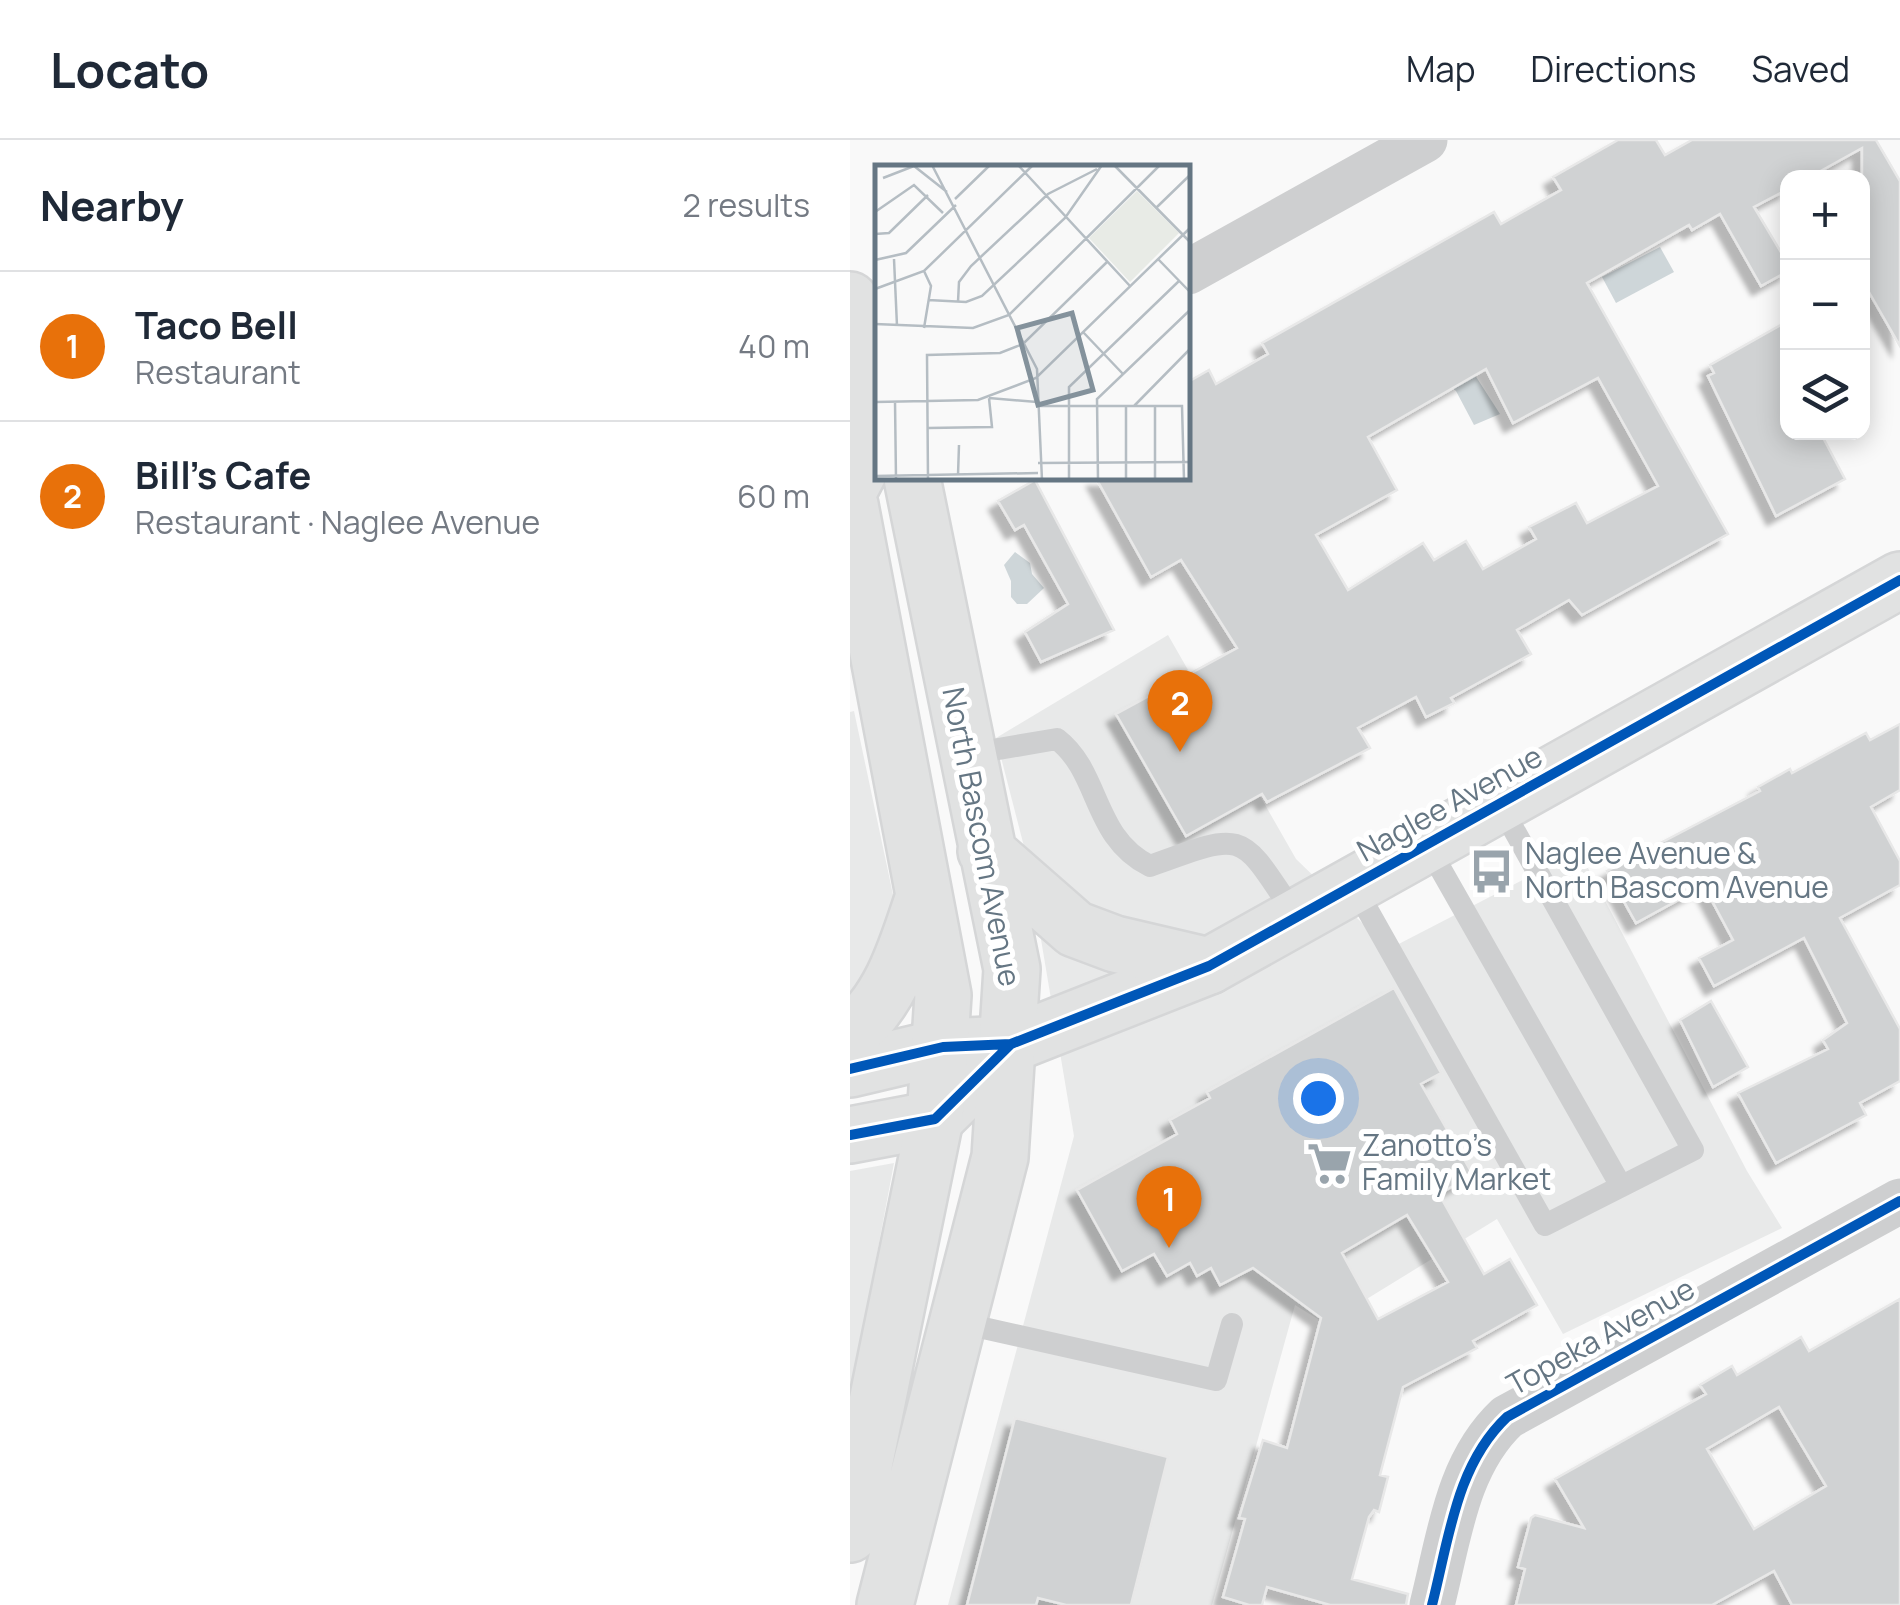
<!DOCTYPE html>
<meta charset="utf-8">
<style>
:root{--surface:#fff;--page:#f2f2f3;--text:#1f2937;--muted:#747a83;--line:#e0e1e3;--accent:#db2777}
body{margin:0;font-family:Manrope,sans-serif;background:var(--page);color:var(--text)}
.controls{position:absolute;right:30px;top:30px;display:grid;overflow:hidden;border-radius:20px;box-shadow:0 5px 25px #0003}
.controls button{width:90px;height:90px;display:grid;place-items:center;padding:0;border:0;border-bottom:2px solid var(--line);background:var(--surface);color:var(--text);font:50px sans-serif}
.you{position:absolute;left:468px;top:958px;width:35px;height:35px;margin:-25px;border:8px solid #fff;border-radius:50%;background:#1a73e8;box-shadow:0 0 0 15px #1a73e833}
.badge{display:grid;place-items:center;width:65px;height:65px;border-radius:50%;background:var(--accent);color:#fff;font-size:32px;font-weight:700}
.pin{position:absolute;translate:-50% -82px;filter:drop-shadow(0 2px 5px #0008)}
.pin::after{content:'';position:absolute;top:52px;width:35px;height:30px;background:inherit;clip-path:polygon(0 0,100% 0,50% 100%)}
.list{margin:0;padding:0;list-style:none}
h2{display:flex;justify-content:space-between;align-items:center;height:130px;margin:0;padding:0 40px;font-size:42px}
h2 small{font-size:32px;font-weight:400;color:var(--muted)}
.list li{display:grid;grid-template-columns:65px 1fr auto;gap:30px;align-items:center;box-sizing:border-box;height:150px;padding:0 40px;border-top:2px solid var(--line)}
.list b{display:block;font-size:38px;white-space:nowrap}
.list p{margin:0;font-size:32px;white-space:nowrap;color:var(--muted)}
.list em{font-size:32px;font-style:normal;color:var(--muted)}
.icon{flex:none;width:55px;height:55px;fill:none;stroke:currentColor;stroke-width:2;stroke-linecap:round;stroke-linejoin:round}
.map{position:relative;flex:none;width:1050px;height:1465px;overflow:hidden}
header{display:flex;align-items:center;gap:60px;box-sizing:border-box;height:140px;padding:0 50px;background:var(--surface);border-bottom:2px solid var(--line)}
header strong{font-size:48px}
nav{display:flex;gap:55px;margin-inline-start:auto;font-size:35px}
main{display:flex}
aside{flex:1;background:var(--surface)}
.map>svg:first-child{display:block}
</style>
<header>
<strong>Locato</strong>
<nav><a>Map</a><a>Directions</a><a>Saved</a></nav>
</header>
<main>
<aside>
<h2>Nearby<small>2 results</small></h2>
<ul class="list">
<li><span class="badge" style="background:#e8710a">1</span><div><b>Taco Bell</b><p>Restaurant</p></div><em>40 m</em></li>
<li><span class="badge" style="background:#e8710a">2</span><div><b>Bill’s Cafe</b><p>Restaurant · Naglee Avenue</p></div><em>60 m</em></li>
</ul>
</aside>
<div class="map">
<svg width="1050" height="1465" viewBox="0 0 1050 1465">
<defs>
<filter id="shadow"><feDropShadow dx="-9" dy="9" stdDeviation="2.5" flood-color="#0004"/></filter>
</defs>
<rect width="100%" height="100%" fill="#f9f9f9"/>
<path fill="#e8e9e9" d="M 318,495 L 446,719 L 539,809 L 729,711 L 897,1031 L 932,1088 L 713,1194 L 647,1079 L 476,1184 L 445,1165 L 362,1465 L 98,1465 L 224,996 L 178,722 L 146,598 Z
M 4,571 L 48,778 L 0,857 L 0,572 Z
M 44,1023 L 0,1258 L 0,1031 Z"/>
<path fill="#ced6d9" d="M 810,107 L 824,132 L 766,163 L 752,137 Z
M 623,232 L 650,274 L 624,285 L 606,251 L 596,243 Z
M 165,412 L 180,423 L 182,434 L 194,448 L 177,464 L 167,464 L 161,457 L 161,441 L 154,425 Z"/>
<path fill="#d0d2d3" stroke="#e8e8e8" stroke-width="2.5" fill-rule="evenodd" filter="url(#shadow)" d="M 768,0 L 806,0 L 815,15 L 842,0 L 1026,0 L 1050,41 L 1050,206 L 1012,140 L 1012,8 L 958,38 L 938,38 L 938,49 L 904,67 L 938,124 L 938,131 L 911,146 L 870,74 L 842,90 L 839,85 L 737,143 L 878,394 L 732,475 L 719,460 L 667,490 L 681,514 L 601,558 L 604,563 L 576,577 L 566,557 L 508,588 L 520,608 L 417,662 L 412,654 L 336,696 L 266,574 L 387,508 L 331,420 L 301,437 L 246,338 L 338,338 L 338,242 L 359,230 L 366,244 L 418,214 L 412,203 L 644,72 L 651,84 L 711,50 L 703,37 ZM 636,229 L 663,283 L 748,238 L 808,346 L 737,383 L 726,363 L 679,387 L 686,399 L 633,429 L 616,401 L 584,420 L 573,403 L 498,450 L 466,395 L 547,350 L 518,297 Z
M 938,181 L 938,292 L 970,292 L 995,339 L 926,376 L 858,236 L 864,233 L 860,225 Z
M 185,340 L 264,490 L 191,522 L 175,492 L 218,464 L 174,385 L 165,390 L 148,361 Z
M 1050,584 L 1050,650 L 1021,667 L 1050,721 L 1050,745 L 990,778 L 1050,889 L 1050,941 L 1010,963 L 1016,975 L 926,1023 L 888,953 L 978,909 L 973,900 L 997,883 L 954,798 L 864,846 L 849,818 L 883,800 L 854,746 L 786,783 L 757,731 L 910,651 L 908,647 L 940,629 L 942,633 L 1016,593 L 1020,600 Z
M 544,848 L 591,933 L 571,944 L 623,1035 L 589,1054 L 634,1134 L 660,1119 L 687,1165 L 623,1201 L 627,1208 L 553,1247 L 530,1335 L 538,1337 L 529,1372 L 524,1370 L 519,1377 L 502,1439 L 558,1454 L 556,1465 L 480,1465 L 417,1447 L 412,1465 L 399,1465 L 373,1457 L 395,1379 L 389,1378 L 413,1300 L 437,1308 L 471,1178 L 403,1128 L 370,1145 L 361,1128 L 347,1136 L 340,1123 L 317,1136 L 304,1114 L 272,1131 L 227,1050 L 327,994 L 320,980 L 360,958 L 357,952 ZM 557,1075 L 598,1142 L 528,1179 L 492,1113 Z
M 861,861 L 898,927 L 863,947 L 830,880 Z
M 1050,1159 L 1050,1465 L 942,1465 L 924,1431 L 862,1465 L 666,1465 L 675,1429 L 668,1427 L 681,1378 L 685,1375 L 734,1388 L 705,1339 L 856,1254 L 850,1245 L 882,1226 L 887,1235 L 951,1197 L 959,1211 ZM 929,1267 L 976,1346 L 904,1389 L 857,1309 Z
M 165,1278 L 318,1317 L 281,1465 L 216,1465 L 188,1458 L 186,1465 L 117,1465 Z"/>
<g fill="none" stroke-linecap="round" stroke-linejoin="round">
<defs>
<path id="secondary" d="M 0,929 L 93,907 L 161,904 L 359,826 L 1050,440
M 0,995 L 85,979 L 161,904"/>
<path id="primary" d="M 0,160 L 23,304 L 0,348
M 0,365 L 93,855 L 85,979 L 0,1394
M 136,711 L 225,789 L 265,804 L 359,826
M 0,894 C 43,859 57,806 74,756
M 35,1465 L 150,1017 L 162,829 L 62,338"/>
</defs>
<use href="#secondary" stroke="#d5d6d7" stroke-width="60"/>
<use href="#primary" stroke="#d5d6d7" stroke-width="60"/>
<path stroke="#cecfd0" stroke-width="22" d="M 119,614 L 207,599 C 251,633 242,697 300,726 C 398,690 389,691 447,778
M 577,705 L 771,1046
M 504,746 L 695,1085 L 843,1010 L 650,665
M 111,1183 L 366,1240 L 382,1184"/>
<path stroke="#cecfd0" stroke-width="45" d="M 338,132 L 575,0
M 582,1465 C 599,1399 606,1325 657,1277 L 1050,1061"/>
<use href="#secondary" stroke="#e1e2e2" stroke-width="55"/>
<use href="#primary" stroke="#e1e2e2" stroke-width="55"/>
<defs>
<path id="cycleway" d="M 0,929 L 93,907 L 161,904 L 359,826 L 1050,440
M 0,995 L 85,979 L 161,904
M 582,1465 C 599,1399 606,1325 657,1277 L 1050,1061"/>
</defs>
<use href="#cycleway" stroke="#fff" stroke-width="16"/>
<use href="#cycleway" stroke="#0057b8" stroke-width="10"/>
</g>
<defs>
<symbol id="bus-bare" viewBox="-9 -9 18 18"><path d="M-5-6H5V4H4V6H2V4H-2V6H-4V4H-5ZM-3.5-4V0h7V-4ZM-3.5 1.2v1.5H-2V1.2ZM2 1.2v1.5H3.5V1.2Z" fill="#99a4ac" stroke="#fff" stroke-width="2.5" paint-order="stroke"/></symbol>
<symbol id="supermarket-bare" viewBox="-9 -9 18 18"><path d="M-6-5.5h2.5l.6 2H6L4.5 2H-2.5L-4.4-4H-6ZM-1.5 3.2a1.3 1.3 0 1 0 .1 0ZM3 3.2a1.3 1.3 0 1 0 .1 0Z" fill="#99a4ac" stroke="#fff" stroke-width="2.5" paint-order="stroke"/></symbol>
</defs>
<g fill-rule="evenodd">
<use href="#bus-bare" x="610" y="700" width="63" height="63"/>
<use href="#supermarket-bare" x="448" y="992" width="63" height="63"/>
</g>
<g text-anchor="middle" stroke-width="10" stroke-linejoin="round" paint-order="stroke">
<g font-size="30" fill="#657683" stroke="#fff">
<text transform="translate(600 664) rotate(-29)" y="10">Naglee Avenue</text>
<text transform="translate(131 697) rotate(79)" y="10">North Bascom Avenue</text>
<text transform="translate(751 1197) rotate(-29)" y="10">Topeka Avenue</text>
</g>
<g font-size="30" fill="#657683" stroke="#fff" text-anchor="start">
<text x="675" y="724">Naglee Avenue &amp;<tspan x="675" dy="34">North Bascom Avenue</tspan></text>
<text x="512" y="1016">Zanotto’s<tspan x="512" dy="34">Family Market</tspan></text>
</g>
</g>
<g transform="translate(25 25)">
<rect width="315" height="315" fill="#f9f9f9"/>
<path d="M 262,26 L 304,68 L 255,117 L 214,73 Z" fill="#e8ebe6"/>
<path fill="none" stroke="#b5bdc3" stroke-width="2.5" d="M 57,0 L 162,204 L 167,315M 143,0 L 255,121M 239,0 L 315,77M 8,13 L 39,1 L 72,27M 80,34 L 115,0M 282,42 L 315,10M 0,47 L 39,20 L 68,48M 0,69 L 14,68 L 53,30M 19,94 L 22,161M 283,94 L 315,127M 0,95 L 31,88 L 81,40M 49,106 L 56,121 L 49,163M 0,124 L 49,106 L 158,0M 53,135 L 91,137 L 107,131 L 190,53 L 227,0M 83,137 L 84,117 L 96,101 L 173,29 L 222,4M 0,159 L 98,163 L 134,150 L 285,0M 208,167 L 248,209M 114,233 L 162,237M 20,236 L 21,315M 0,237 L 103,235 L 161,213 L 315,63M 165,241 L 307,241 L 309,315M 251,241 L 251,315M 259,241 L 315,184M 280,241 L 280,315M 53,263 L 117,262 L 114,233M 163,298 L 315,297M 83,310 L 84,280M 0,311 L 163,308M 53,315 L 52,190 L 125,188 L 148,179 L 232,97M 194,315 L 194,222 L 304,116M 223,315 L 222,234 L 315,145"/>
<path fill="#84929c" fill-opacity="0.15" stroke="#84929c" stroke-width="5" d="M 197,148 L 218,225 L 163,240 L 142,163 Z"/>
<rect width="315" height="315" fill="none" stroke="#657683" stroke-width="5"/>
</g>
</svg>
<div class="controls">
<button>+</button>
<button>−</button>
<button><svg class="icon" aria-label="layers" viewBox="0 0 24 24"><path d="M12 4l9 5-9 5-9-5zM3 14l9 5 9-5"/></svg></button>
</div>
<div class="you"></div>
<div class="pin badge" style="left:319px;top:1108px;background:#e8710a">1</div>
<div class="pin badge" style="left:330px;top:612px;background:#e8710a">2</div>
</div>
</main>
